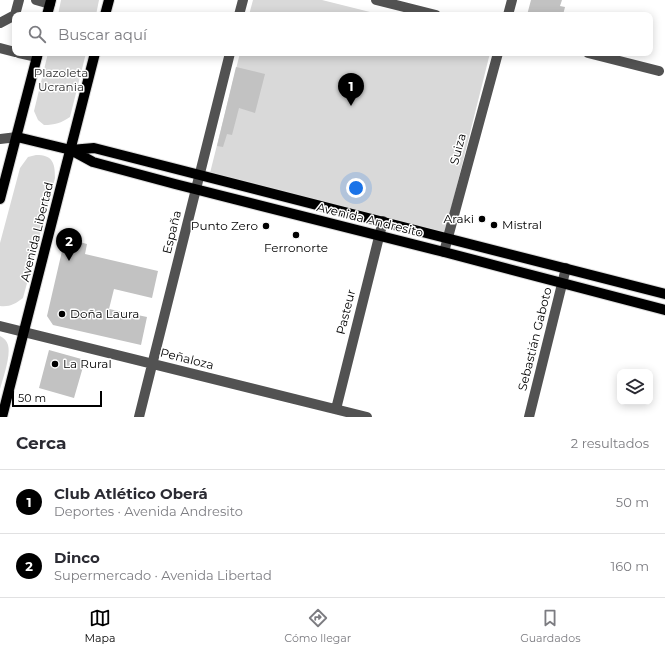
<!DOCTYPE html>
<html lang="es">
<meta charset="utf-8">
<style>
:root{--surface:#fff;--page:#f7f7f7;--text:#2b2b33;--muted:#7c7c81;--line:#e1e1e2;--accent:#000}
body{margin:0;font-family:Montserrat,sans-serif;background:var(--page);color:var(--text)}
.controls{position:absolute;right:12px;bottom:12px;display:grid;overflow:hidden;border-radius:8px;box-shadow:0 2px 10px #0003}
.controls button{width:36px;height:36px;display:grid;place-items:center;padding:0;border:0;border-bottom:1px solid var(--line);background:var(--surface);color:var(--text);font:20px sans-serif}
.scale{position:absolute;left:12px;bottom:10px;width:90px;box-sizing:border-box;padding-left:4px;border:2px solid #000;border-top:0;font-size:11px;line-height:14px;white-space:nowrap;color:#000;-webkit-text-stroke:3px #fff;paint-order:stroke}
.you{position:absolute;left:356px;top:188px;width:14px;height:14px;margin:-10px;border:3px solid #fff;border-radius:50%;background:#1a73e8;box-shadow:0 0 0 6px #1a73e833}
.badge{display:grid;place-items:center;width:26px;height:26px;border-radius:50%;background:var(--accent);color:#fff;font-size:13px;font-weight:700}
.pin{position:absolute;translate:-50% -33px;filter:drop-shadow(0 1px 2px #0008)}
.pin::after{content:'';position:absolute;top:21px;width:14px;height:12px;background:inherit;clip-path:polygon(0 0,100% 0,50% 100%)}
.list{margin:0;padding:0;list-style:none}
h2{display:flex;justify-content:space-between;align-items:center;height:52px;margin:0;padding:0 16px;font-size:17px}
h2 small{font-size:13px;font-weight:400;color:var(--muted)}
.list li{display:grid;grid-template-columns:26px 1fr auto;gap:12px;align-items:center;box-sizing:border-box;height:64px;padding:0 16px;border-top:1px solid var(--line)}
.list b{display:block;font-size:15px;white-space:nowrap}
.list p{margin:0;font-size:13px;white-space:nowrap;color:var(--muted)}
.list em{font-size:13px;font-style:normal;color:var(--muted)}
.icon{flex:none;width:22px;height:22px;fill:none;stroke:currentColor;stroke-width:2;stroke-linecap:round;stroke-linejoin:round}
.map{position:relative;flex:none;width:665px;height:417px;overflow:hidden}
.search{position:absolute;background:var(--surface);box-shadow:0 2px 10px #0003;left:12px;right:12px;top:12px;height:44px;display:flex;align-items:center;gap:10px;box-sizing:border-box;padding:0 14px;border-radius:8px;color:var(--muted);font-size:15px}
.sheet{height:180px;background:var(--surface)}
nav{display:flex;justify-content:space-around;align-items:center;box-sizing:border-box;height:56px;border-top:1px solid var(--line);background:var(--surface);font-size:11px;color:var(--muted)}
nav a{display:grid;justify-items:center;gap:2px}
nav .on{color:var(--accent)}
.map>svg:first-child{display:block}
</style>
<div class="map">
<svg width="665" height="417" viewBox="0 0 665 417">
<rect width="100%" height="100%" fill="#fff"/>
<path fill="#d9d9d9" d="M 61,0 L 99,0 L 96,15 L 58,15 Z
M 253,0 L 322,0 L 382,15 L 249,15 Z
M 48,53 L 86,53 L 70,117 C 61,123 55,125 44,125 L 38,120 L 34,111 Z
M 240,53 L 490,53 L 445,233 L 210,173 Z
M 36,155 C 53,155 55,163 55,178 L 23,298 C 15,304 10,307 0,306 L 0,243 L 20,168 L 28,157 Z
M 0,336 C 4,338 7,341 8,345 C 11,356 3,378 0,389 Z"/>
<path fill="#c2c2c2" d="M 531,0 L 562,0 L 560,6 L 565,7 L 563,15 L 527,15 Z
M 236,67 L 265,74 L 255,113 L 239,108 L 232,135 L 227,134 L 223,147 L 217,146 Z
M 65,238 L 87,244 L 85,254 L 158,271 L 152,298 L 114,289 L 109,309 L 147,317 L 141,345 L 53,325 L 47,316 Z
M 49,350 L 85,360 L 74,398 L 39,388 Z"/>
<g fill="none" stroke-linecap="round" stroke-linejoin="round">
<defs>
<path id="major" d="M 47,15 L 51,0
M 105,15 L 109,0
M 17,137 L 71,150 L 93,162 L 175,184 L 444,252 L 665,310
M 71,150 L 94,148 L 665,294
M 0,199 L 38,53
M 2,417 L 95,53"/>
</defs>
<use href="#major" stroke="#dbdbdb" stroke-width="12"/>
<path stroke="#525252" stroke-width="10" d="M 36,0 L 50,4
M 376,0 L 436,15
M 15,15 L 19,0
M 239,15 L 243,0
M 508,15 L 512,0
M 0,23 L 15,15
M 0,48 L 15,52
M 19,53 L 37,57
M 588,53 L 659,71
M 0,139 L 17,137
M 444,252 L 498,53
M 0,326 L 367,417
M 336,409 L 383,221
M 139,417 L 230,53
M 529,417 L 566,268"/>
<use href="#major" stroke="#000" stroke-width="10"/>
</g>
<g fill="#000" stroke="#fff" stroke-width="1.5">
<circle cx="482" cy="219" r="4"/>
<circle cx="494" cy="225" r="4"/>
<circle cx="266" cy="226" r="4"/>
<circle cx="296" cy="235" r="4"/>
<circle cx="62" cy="314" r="4"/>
<circle cx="55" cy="364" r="4"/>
</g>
<g text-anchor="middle" stroke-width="3" stroke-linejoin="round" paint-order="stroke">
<g font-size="12" fill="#303030" stroke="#fff">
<text x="61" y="77">Plazoleta<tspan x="61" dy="14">Ucrania</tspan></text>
</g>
<g font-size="12" fill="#000" stroke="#fff">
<text transform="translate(458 149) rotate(-75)" y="4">Suiza</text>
<text transform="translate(370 220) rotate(14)" y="4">Avenida Andresito</text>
<text transform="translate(37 232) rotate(-76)" y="4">Avenida Libertad</text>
<text transform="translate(172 232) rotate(-76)" y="4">España</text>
<text transform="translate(346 312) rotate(-76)" y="4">Pasteur</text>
<text transform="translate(535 339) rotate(-76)" y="4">Sebastián Gaboto</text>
<text transform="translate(187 359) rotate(14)" y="4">Peñaloza</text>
</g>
<g font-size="12" fill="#000" stroke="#fff" text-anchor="start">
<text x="474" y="223" text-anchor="end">Araki</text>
<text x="502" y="229">Mistral</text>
<text x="258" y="230" text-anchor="end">Punto Zero</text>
<text x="296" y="252" text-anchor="middle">Ferronorte</text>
<text x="70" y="318">Doña Laura</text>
<text x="63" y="368">La Rural</text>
</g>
</g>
</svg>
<div class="controls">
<button><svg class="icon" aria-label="layers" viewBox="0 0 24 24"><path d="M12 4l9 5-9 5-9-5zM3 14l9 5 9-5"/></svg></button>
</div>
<div class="scale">50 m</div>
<div class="you"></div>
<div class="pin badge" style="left:351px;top:106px">1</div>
<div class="pin badge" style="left:69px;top:261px">2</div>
<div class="search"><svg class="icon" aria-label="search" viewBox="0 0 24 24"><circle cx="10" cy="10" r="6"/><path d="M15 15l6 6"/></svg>Buscar aquí</div>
</div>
<section class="sheet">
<h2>Cerca<small>2 resultados</small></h2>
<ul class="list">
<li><span class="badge">1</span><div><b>Club Atlético Oberá</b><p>Deportes · Avenida Andresito</p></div><em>50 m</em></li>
<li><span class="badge">2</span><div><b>Dinco</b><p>Supermercado · Avenida Libertad</p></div><em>160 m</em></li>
</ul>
</section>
<nav>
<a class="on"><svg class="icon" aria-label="map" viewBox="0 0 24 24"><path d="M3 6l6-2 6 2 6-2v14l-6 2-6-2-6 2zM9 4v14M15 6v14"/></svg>Mapa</a>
<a><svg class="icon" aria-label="directions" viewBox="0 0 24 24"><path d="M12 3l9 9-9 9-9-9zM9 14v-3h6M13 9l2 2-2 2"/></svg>Cómo llegar</a>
<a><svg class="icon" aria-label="saved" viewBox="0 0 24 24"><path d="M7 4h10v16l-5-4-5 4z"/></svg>Guardados</a>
</nav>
